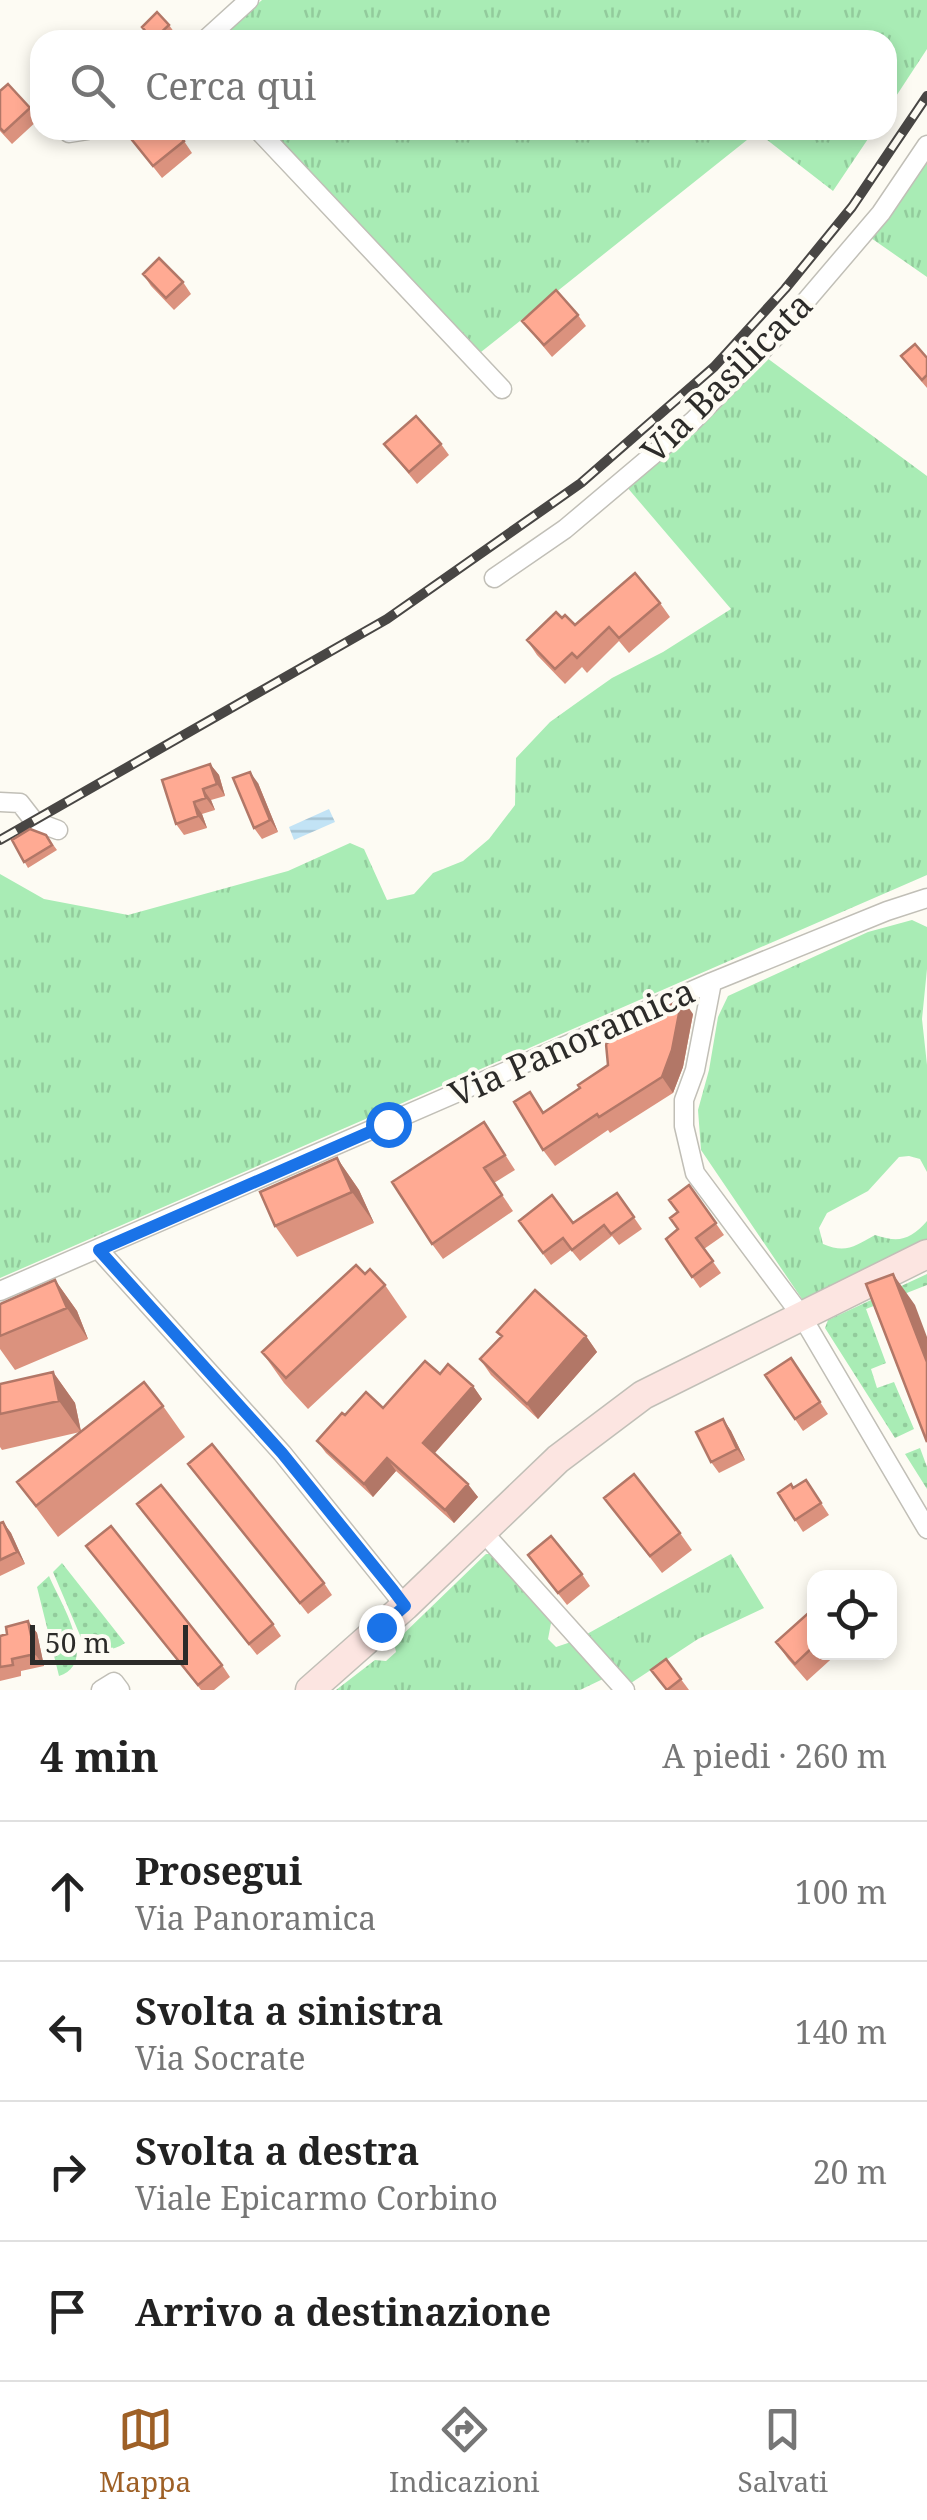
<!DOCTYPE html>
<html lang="it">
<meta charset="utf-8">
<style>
:root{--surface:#fff;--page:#f6f6f6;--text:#222;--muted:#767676;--line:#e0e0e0;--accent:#9e6026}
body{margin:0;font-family:"Noto Serif",serif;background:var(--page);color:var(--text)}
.controls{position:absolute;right:30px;bottom:30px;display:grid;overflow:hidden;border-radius:20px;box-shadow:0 5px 15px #0003}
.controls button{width:90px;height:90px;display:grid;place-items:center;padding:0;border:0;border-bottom:2px solid var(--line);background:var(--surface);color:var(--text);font:50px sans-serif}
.scale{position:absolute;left:30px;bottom:25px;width:158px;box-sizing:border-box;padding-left:10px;border:5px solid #2c2b29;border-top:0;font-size:28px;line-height:35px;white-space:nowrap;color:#2c2b29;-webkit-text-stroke:8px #fdfbf3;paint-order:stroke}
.stop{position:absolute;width:30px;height:30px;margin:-22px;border:8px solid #1a73e8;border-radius:50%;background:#fff}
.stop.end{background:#1a73e8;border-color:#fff;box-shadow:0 2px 10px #0008}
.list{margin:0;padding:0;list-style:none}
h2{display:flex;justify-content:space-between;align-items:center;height:130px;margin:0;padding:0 40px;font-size:42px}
h2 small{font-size:32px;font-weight:400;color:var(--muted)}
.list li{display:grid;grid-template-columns:65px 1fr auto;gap:30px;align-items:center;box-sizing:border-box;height:140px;padding:0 40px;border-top:2px solid var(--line)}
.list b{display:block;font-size:38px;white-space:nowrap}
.list p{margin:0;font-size:32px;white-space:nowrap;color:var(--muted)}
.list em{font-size:32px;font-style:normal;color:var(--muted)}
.icon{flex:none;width:55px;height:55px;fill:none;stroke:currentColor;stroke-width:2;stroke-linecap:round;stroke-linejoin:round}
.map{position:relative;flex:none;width:927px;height:1690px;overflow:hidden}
.search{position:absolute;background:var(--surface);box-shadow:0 5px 15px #0003;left:30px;right:30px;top:30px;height:110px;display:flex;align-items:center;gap:25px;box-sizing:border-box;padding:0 35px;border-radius:30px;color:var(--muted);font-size:38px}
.sheet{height:690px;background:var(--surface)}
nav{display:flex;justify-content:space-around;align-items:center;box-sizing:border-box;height:140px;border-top:2px solid var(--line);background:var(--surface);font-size:28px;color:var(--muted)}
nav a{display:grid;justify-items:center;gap:5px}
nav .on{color:var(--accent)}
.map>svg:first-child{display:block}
</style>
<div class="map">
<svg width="927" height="1690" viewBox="0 0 927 1690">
<defs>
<pattern id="grass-tufts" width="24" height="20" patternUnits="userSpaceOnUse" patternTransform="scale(2.5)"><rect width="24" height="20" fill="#a9ecb5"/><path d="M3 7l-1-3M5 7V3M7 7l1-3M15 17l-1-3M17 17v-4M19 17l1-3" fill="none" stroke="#92cb9c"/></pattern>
<pattern id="garden-dots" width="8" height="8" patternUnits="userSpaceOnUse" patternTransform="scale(2.5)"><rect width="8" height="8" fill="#a9ecb5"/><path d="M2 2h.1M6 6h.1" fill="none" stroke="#92cb9c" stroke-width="1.8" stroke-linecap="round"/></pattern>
<pattern id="water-rules" width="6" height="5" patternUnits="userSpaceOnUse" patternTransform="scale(2.5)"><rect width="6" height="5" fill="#c2e3f5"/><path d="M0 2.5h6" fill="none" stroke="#a7c3d2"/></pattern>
</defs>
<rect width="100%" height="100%" fill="#fdfbf3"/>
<path fill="url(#grass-tufts)" d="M 262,0 L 927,0 L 927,49 L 887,110 L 887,40 L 216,40 Z
M 268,130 L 874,130 L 833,191 L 757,132 L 481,352 L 433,305 Z
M 927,158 L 927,277 L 871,238 Z
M 767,358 L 927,476 L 927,875 L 0,1278 L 0,874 L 44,899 L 128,915 L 288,871 L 350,843 L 364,849 L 387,900 L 414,894 L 433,873 L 463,861 L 489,839 L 515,805 L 516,758 L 550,722 L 578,702 L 612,678 L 663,652 L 731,609 L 626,486 L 691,434 Z
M 912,920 L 927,927 L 927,969 L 922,1019 L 927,1065 L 927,1172 L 920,1159 L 909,1156 L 899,1157 L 868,1191 L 827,1213 L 819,1228 L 823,1244 C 846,1254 855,1246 875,1235 C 899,1243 910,1240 927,1221 L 927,1239 L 925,1242 L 804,1302 L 701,1150 L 698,1110 L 709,1070 L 718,1017 L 728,996 L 868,932 Z
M 486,1554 L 491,1554 L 552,1618 L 548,1639 L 556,1647 L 571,1642 L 603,1679 L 580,1690 L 336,1690 L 375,1660 L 386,1661 L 396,1652 L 394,1643 Z
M 731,1554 L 764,1608 L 698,1639 L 631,1683 L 587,1634 Z"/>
<path fill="url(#garden-dots)" d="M 927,1274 L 927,1285 L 866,1309 L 886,1363 L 871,1369 L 877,1388 L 894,1382 L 914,1429 L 895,1438 L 825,1328 L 828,1320 Z
M 920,1448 L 927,1467 L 927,1489 L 905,1454 Z
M 62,1563 L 125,1643 C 110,1653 96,1652 82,1640 L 53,1572 Z
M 49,1576 C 59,1600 100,1663 59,1676 L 37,1587 Z"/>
<path fill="url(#water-rules)" d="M 329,809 L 335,822 L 294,840 L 289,827 Z"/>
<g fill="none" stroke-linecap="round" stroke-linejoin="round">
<defs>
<path id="minor" d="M 205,40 L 249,0
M 258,130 L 502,389
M 69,133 L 88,130
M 494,578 L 565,529 L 693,421 L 777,335 L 881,213 L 927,145
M 0,802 L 20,803 L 34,821 L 58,830
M 712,982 L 695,1070 L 684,1100 L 684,1126 L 695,1173 L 801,1315 L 927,1529
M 99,1250 L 282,1453 L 405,1606
M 0,1291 L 712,982 L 887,911 L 927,898
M 483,1532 L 625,1690
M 101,1690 L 114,1682 L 120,1690"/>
<path id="secondary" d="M 310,1690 L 405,1606 L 558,1459 L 643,1395 L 927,1254"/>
</defs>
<use href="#minor" stroke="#c1bfb7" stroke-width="21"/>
<use href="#secondary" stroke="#c1bfb7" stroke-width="31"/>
<use href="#minor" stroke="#fff" stroke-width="18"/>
<use href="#secondary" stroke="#fce5e1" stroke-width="28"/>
<defs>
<path id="rail" d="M 0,840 L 387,619 L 581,483 L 714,367 L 785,289 L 852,207 L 927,96"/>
</defs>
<use href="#rail" stroke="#484644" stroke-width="10"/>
<use href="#rail" stroke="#fdfbf3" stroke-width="6" stroke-dasharray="19" stroke-linecap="butt"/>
</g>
<path fill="#db927e" d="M 169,25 L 177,36 L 174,40 L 151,40 L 142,27 Z
M 0,91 L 30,108 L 38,120 L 12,144 L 0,131 Z
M 124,130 L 184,141 L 192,153 L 162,178 Z
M 143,274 L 183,282 L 191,294 L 174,310 L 151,286 Z
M 578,315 L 586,326 L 552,357 L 522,321 Z
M 901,356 L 927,358 L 927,388 L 909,367 Z
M 384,444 L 441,444 L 449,455 L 417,484 Z
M 660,603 L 670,617 L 629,653 L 619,641 L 587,673 L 582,667 L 565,684 L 537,655 L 527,640 L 562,618 L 575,625 Z
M 210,764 L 219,775 L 225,796 L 211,800 L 215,810 L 202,814 L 207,828 L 184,835 L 176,824 Z
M 258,783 L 278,832 L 262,839 L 254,828 Z
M 46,835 L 57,850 L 28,868 L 12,840 Z
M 693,1014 L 683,1067 L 673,1093 L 610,1133 L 608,1130 L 555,1166 L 543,1150 L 544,1112 Z
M 484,1122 L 515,1170 L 494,1183 L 513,1211 L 443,1259 L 432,1244 Z
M 337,1158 L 359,1190 L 374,1223 L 297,1257 L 275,1226 Z
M 689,1185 L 724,1235 L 704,1249 L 721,1273 L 700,1288 L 666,1239 L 678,1230 Z
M 617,1193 L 642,1229 L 619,1245 L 612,1236 L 580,1261 L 571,1250 L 551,1265 L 519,1221 L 573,1223 Z
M 365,1274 L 385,1285 L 407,1317 L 308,1409 L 284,1383 L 262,1352 Z
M 55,1280 L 77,1311 L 88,1339 L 15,1370 L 0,1349 L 0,1304 Z
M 497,1332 L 586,1336 L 597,1352 L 538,1419 L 491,1375 L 480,1359 L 501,1337 Z
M 791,1358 L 828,1414 L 803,1431 L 765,1375 Z
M 53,1372 L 75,1403 L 81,1431 L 163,1406 L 185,1437 L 58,1537 L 17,1482 L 80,1432 L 2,1450 L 0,1447 L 0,1384 Z
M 440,1374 L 473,1386 L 482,1399 L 435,1453 L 478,1497 L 454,1523 L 396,1471 L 373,1497 L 326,1453 L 317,1441 L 345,1415 L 383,1408 Z
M 723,1419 L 731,1431 L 745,1460 L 719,1473 L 711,1462 Z
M 188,1464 L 324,1583 L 332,1595 L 308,1614 Z
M 806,1480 L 829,1515 L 803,1532 L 778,1493 L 793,1488 Z
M 604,1498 L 680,1533 L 692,1550 L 662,1573 Z
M 137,1504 L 273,1624 L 281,1636 L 257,1655 Z
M 3,1522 L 11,1533 L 25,1564 L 0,1576 L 0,1523 Z
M 86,1546 L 222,1665 L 230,1677 L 214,1690 L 201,1690 Z
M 528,1555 L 582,1574 L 590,1586 L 567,1605 Z
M 814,1608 L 814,1652 L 839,1652 L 807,1681 L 788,1659 L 776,1642 Z
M 28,1621 L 37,1633 L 44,1666 L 21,1671 L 21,1676 L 0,1681 L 0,1636 L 7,1634 Z
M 666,1659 L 689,1690 L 665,1690 Z"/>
<path fill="#b27767" d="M 210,764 L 219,775 L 225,796 L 217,784 Z
M 250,772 L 258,783 L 278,832 L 270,820 Z
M 203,789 L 211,800 L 215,810 L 206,798 Z
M 194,802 L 202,814 L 207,828 L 198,816 Z
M 682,998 L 693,1014 L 683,1067 L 673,1093 L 662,1077 Z
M 337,1158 L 359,1190 L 374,1223 L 352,1192 Z
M 893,1274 L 915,1305 L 927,1337 L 927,1362 Z
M 55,1280 L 77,1311 L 88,1339 L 67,1308 Z
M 586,1336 L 597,1352 L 538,1419 L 527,1404 Z
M 53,1372 L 75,1403 L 81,1432 L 59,1401 Z
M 473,1386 L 482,1399 L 432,1456 L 423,1443 Z
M 723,1419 L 731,1431 L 745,1460 L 737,1449 Z
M 387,1458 L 396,1471 L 373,1497 L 364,1484 Z
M 468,1484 L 478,1497 L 454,1523 L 445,1510 Z
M 3,1522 L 11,1533 L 25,1564 L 17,1552 Z
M 28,1621 L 37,1633 L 44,1666 L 35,1654 Z"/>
<path fill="#ffaa93" stroke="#b27767" stroke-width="2.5" d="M 157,12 L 169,25 L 153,40 L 142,27 Z
M 8,84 L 30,108 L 4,132 L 0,128 L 0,91 Z
M 124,130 L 174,130 L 184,141 L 153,166 Z
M 159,258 L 183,282 L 166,298 L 143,274 Z
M 556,290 L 578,315 L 544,345 L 522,321 Z
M 915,344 L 927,358 L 927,375 L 922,380 L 901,356 Z
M 416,416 L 441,444 L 409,472 L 384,444 Z
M 635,573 L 660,603 L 619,638 L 609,627 L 577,658 L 572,653 L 555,669 L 527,640 L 556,612 L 562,618 L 565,615 L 575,625 Z
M 210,764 L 217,784 L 203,789 L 206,798 L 194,802 L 198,816 L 176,824 L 162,780 Z
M 250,772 L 270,820 L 254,828 L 233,778 Z
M 30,829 L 46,835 L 52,845 L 24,862 L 12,840 Z
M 682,998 L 672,1050 L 662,1077 L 599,1117 L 597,1114 L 543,1150 L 514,1102 L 530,1092 L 543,1113 L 580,1088 L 578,1085 L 608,1065 L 606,1044 Z
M 484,1122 L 505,1155 L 484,1168 L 502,1195 L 432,1244 L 392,1182 Z
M 337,1158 L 352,1192 L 275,1226 L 260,1192 Z
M 689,1185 L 716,1223 L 696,1238 L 713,1261 L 692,1277 L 666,1239 L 678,1229 L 670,1218 L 678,1212 L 669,1200 Z
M 617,1193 L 634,1217 L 611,1234 L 604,1225 L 572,1250 L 563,1238 L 543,1253 L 519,1221 L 552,1195 L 573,1223 Z
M 356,1265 L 365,1274 L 370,1269 L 385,1285 L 286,1378 L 262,1352 Z
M 893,1274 L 927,1362 L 927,1442 L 866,1284 Z
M 55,1280 L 67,1308 L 0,1336 L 0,1304 Z
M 535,1290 L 586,1336 L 527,1404 L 480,1359 L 502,1336 L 497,1332 Z
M 791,1358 L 820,1402 L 795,1419 L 765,1375 Z
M 425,1361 L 440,1374 L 448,1364 L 473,1386 L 423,1443 L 468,1484 L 445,1510 L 387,1458 L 364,1484 L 317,1441 L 342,1413 L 345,1415 L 366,1392 L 383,1408 Z
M 53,1372 L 59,1401 L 0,1414 L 0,1384 Z
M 144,1382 L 163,1406 L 36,1506 L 17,1482 Z
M 723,1419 L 737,1449 L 711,1462 L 696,1432 Z
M 212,1444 L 324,1583 L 300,1603 L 188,1464 Z
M 634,1474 L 680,1533 L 650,1556 L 604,1498 Z
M 806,1480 L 821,1503 L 795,1520 L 778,1493 L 791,1484 L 793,1488 Z
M 161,1485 L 273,1624 L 249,1644 L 137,1504 Z
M 3,1522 L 17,1552 L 0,1560 L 0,1523 Z
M 111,1526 L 222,1665 L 198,1685 L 86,1546 Z
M 551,1536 L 582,1574 L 558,1593 L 528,1555 Z
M 814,1608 L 814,1646 L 795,1664 L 776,1642 Z
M 28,1621 L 35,1654 L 12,1659 L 13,1665 L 0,1667 L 0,1636 L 7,1634 L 6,1627 Z
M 666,1659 L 681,1679 L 667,1690 L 651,1670 Z"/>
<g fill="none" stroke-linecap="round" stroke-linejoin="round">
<path stroke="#1a73e8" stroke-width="12" d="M 381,1627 L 405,1606 L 393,1590 L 282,1453 L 99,1250 L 388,1124"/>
</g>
<g text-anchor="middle" stroke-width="8" stroke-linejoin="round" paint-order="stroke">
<g font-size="35" fill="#2c2b29" stroke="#fdfbf3">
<text transform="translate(727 378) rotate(-45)" y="12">Via Basilicata</text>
<text transform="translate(572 1043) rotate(-24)" y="12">Via Panoramica</text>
</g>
</g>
</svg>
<div class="controls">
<button><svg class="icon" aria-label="locate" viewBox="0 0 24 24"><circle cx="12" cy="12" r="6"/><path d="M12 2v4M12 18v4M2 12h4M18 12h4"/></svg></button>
</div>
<div class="scale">50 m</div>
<div class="stop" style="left:388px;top:1124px"></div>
<div class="stop end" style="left:381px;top:1627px"></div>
<div class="search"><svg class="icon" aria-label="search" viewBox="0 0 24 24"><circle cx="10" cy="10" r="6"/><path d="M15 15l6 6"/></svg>Cerca qui</div>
</div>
<section class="sheet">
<h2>4 min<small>A piedi · 260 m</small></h2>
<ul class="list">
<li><svg class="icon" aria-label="ahead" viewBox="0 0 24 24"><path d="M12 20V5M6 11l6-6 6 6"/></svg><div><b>Prosegui</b><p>Via Panoramica</p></div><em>100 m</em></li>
<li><svg class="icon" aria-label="left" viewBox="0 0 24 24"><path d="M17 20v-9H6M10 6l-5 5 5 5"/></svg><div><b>Svolta a sinistra</b><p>Via Socrate</p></div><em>140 m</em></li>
<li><svg class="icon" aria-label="right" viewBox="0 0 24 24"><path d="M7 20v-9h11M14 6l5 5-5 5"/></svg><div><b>Svolta a destra</b><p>Viale Epicarmo Corbino</p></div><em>20 m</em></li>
<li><svg class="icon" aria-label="arrive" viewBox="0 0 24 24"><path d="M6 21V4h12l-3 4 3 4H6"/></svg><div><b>Arrivo a destinazione</b></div></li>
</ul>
</section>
<nav>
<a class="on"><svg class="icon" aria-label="map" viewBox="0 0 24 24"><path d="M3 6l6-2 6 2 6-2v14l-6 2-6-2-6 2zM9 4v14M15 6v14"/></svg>Mappa</a>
<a><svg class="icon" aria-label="directions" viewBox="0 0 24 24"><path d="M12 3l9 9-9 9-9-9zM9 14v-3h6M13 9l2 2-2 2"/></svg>Indicazioni</a>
<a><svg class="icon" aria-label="saved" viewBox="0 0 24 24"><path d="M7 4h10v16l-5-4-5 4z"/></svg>Salvati</a>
</nav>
